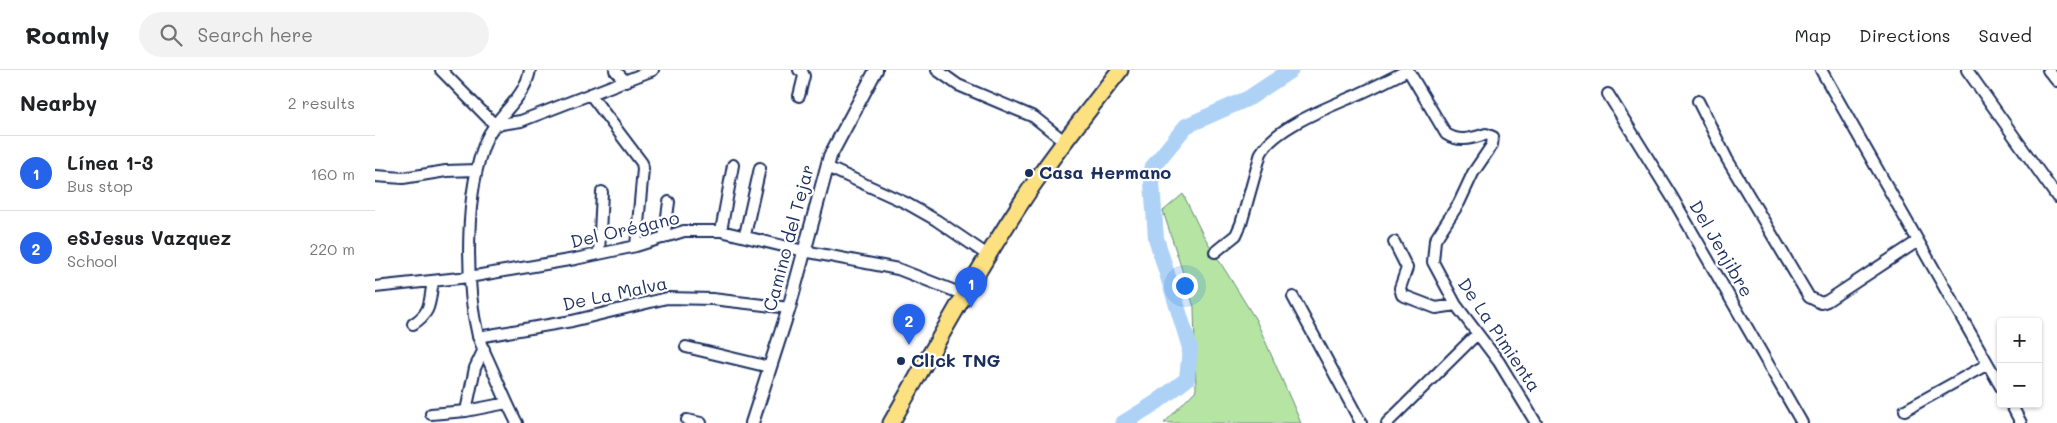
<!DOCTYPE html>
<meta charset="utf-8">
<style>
:root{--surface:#fff;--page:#f2f2f2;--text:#202124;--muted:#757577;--line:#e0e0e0;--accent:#2563eb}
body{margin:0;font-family:Mali,sans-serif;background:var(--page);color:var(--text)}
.controls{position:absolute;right:15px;bottom:15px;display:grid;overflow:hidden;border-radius:5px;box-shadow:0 1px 4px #0004}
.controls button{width:45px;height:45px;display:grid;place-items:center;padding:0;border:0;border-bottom:1px solid var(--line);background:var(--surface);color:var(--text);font:25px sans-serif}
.you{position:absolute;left:809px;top:215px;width:18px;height:18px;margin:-12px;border:4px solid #fff;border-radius:50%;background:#1a73e8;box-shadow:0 0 0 8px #1a73e833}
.badge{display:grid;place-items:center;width:32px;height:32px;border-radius:50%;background:var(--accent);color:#fff;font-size:16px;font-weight:700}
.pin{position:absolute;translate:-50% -41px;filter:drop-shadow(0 1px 2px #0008)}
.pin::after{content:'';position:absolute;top:26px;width:18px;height:15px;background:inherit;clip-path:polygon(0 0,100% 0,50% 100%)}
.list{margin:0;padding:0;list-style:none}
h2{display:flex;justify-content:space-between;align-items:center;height:65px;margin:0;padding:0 20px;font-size:21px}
h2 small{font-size:16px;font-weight:400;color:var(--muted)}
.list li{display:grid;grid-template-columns:32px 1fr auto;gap:15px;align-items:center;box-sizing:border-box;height:75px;padding:0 20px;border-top:1px solid var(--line)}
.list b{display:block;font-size:19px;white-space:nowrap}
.list p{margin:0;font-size:16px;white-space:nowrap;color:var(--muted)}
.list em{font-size:16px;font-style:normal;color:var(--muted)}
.icon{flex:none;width:28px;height:28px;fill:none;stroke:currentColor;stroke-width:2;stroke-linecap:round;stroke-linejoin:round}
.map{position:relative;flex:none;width:1682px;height:353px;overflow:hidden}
header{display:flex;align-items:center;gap:30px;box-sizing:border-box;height:70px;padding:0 25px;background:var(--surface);border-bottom:1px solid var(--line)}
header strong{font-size:24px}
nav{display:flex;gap:28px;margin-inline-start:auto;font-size:18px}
.search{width:350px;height:45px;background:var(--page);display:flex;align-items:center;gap:12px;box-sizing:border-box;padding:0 18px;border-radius:28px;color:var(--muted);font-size:19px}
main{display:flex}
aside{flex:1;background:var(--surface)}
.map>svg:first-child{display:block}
</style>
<header>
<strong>Roamly</strong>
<div class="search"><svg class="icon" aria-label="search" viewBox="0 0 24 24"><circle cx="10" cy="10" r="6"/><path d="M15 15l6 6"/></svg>Search here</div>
<nav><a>Map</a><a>Directions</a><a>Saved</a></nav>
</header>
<main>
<aside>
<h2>Nearby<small>2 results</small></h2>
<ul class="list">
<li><span class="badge">1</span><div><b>Línea 1-3</b><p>Bus stop</p></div><em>160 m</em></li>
<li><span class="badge">2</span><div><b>eSJesus Vazquez</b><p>School</p></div><em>220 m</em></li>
</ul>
</aside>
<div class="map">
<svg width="1682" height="353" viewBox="0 0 1682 353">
<rect width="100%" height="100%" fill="#fff"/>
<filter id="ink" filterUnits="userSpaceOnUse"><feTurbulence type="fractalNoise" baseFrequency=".02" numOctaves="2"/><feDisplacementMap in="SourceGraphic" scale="10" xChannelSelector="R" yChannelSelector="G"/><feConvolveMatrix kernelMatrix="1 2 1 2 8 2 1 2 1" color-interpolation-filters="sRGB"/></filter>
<g filter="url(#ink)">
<path fill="#b6e4a2" stroke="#688a80" d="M 808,124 L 827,163 L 881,250 L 926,353 L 789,353 L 821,320 L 819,237 L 788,141 Z"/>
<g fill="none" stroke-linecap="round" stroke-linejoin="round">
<path stroke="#aed2f6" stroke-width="16" d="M 748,353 L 782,332 L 812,309 L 815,278 L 781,168 L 776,99 L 811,56 L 874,28 L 916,0"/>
<defs>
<path id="minor" d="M 66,0 L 120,55 L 146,51 L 278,0
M 240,0 L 251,12
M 562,0 L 583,15 L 659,47 L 689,71
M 1033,0 L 1071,64 C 1085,73 1097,68 1111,64 L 1118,67 L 1117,75 L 1098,103 L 1084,133 L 1060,170 L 1058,192 L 1081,235 L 1124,292 L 1161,353
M 1446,0 L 1626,317
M 1592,0 L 1682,127
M 1673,0 L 1682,11
M 215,24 L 267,93 L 268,99 L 261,176
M 1233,24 L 1297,127 L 1427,353
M 424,26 L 429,6 L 427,1 L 424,0
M 1323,31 L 1352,89 L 1434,227 L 1446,233 L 1452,231 L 1543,171
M 452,97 L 531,133 L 561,150 L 614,186
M 0,106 L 28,108 L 71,101 L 101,100
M 346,161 L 358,95
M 370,165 L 385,98
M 289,168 L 294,132
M 1019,172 L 1032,198 L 1025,218 L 1027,225 L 1061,238 L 1081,235
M 840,182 L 861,165 L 866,154 L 886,83 C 900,58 951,38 977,27 C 996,19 1015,9 1033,0
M 224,184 L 227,122
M 0,217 L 94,207 L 200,189 L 261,176 L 309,161 L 346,161 L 429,181 L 523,199 L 590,225
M 918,227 L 986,353
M 38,254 C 57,242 54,232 58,211
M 103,267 L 197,251 L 292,228 L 337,229 L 414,238
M 311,277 L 394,297
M 109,279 L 100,298 L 91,341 L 132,333
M 1636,334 L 1646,353
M 1530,340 L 1613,294
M 56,344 L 91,341
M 312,350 L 326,353
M 142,353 C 132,334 124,314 115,294 C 111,285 106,275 103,266 C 90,212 90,121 111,70 C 122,44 150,29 155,0
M 1012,353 L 1102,264"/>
<path id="tertiary" d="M 377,353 L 414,238 L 455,86 L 501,0"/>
<path id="primary" d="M 516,353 C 562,273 606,192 658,115 C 685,76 715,38 745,0"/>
</defs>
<use href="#minor" stroke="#1b2f5e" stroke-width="14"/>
<use href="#tertiary" stroke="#1b2f5e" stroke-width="16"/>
<use href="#primary" stroke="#1b2f5e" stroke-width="19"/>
<use href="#minor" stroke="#fff" stroke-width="10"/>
<use href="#tertiary" stroke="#fff" stroke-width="12"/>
<use href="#primary" stroke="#fde080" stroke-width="15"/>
</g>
</g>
<g fill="#1b2f5e" stroke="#fff" stroke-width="2">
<circle cx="654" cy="103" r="5"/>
<circle cx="526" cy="291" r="5"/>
</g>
<g text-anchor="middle" stroke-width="4.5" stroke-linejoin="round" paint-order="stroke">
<g font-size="18" font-weight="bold" fill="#1b2f5e" stroke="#fff" text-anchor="start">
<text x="664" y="109">Casa Hermano</text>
<text x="536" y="297">Click TNG</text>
</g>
<g font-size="18" fill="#1b2f5e" stroke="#fff">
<text transform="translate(250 160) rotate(-13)" y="6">Del Orégano</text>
<text transform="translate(414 168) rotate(-75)" y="6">Camino del Tejar</text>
<text transform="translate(1346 179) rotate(60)" y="6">Del Jenjibre</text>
<text transform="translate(240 224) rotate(-12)" y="6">De La Malva</text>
<text transform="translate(1124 265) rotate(56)" y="6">De La Pimienta</text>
</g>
</g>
</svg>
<div class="controls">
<button>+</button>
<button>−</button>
</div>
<div class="you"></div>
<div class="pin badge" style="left:596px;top:238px">1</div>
<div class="pin badge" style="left:534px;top:275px">2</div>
</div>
</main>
